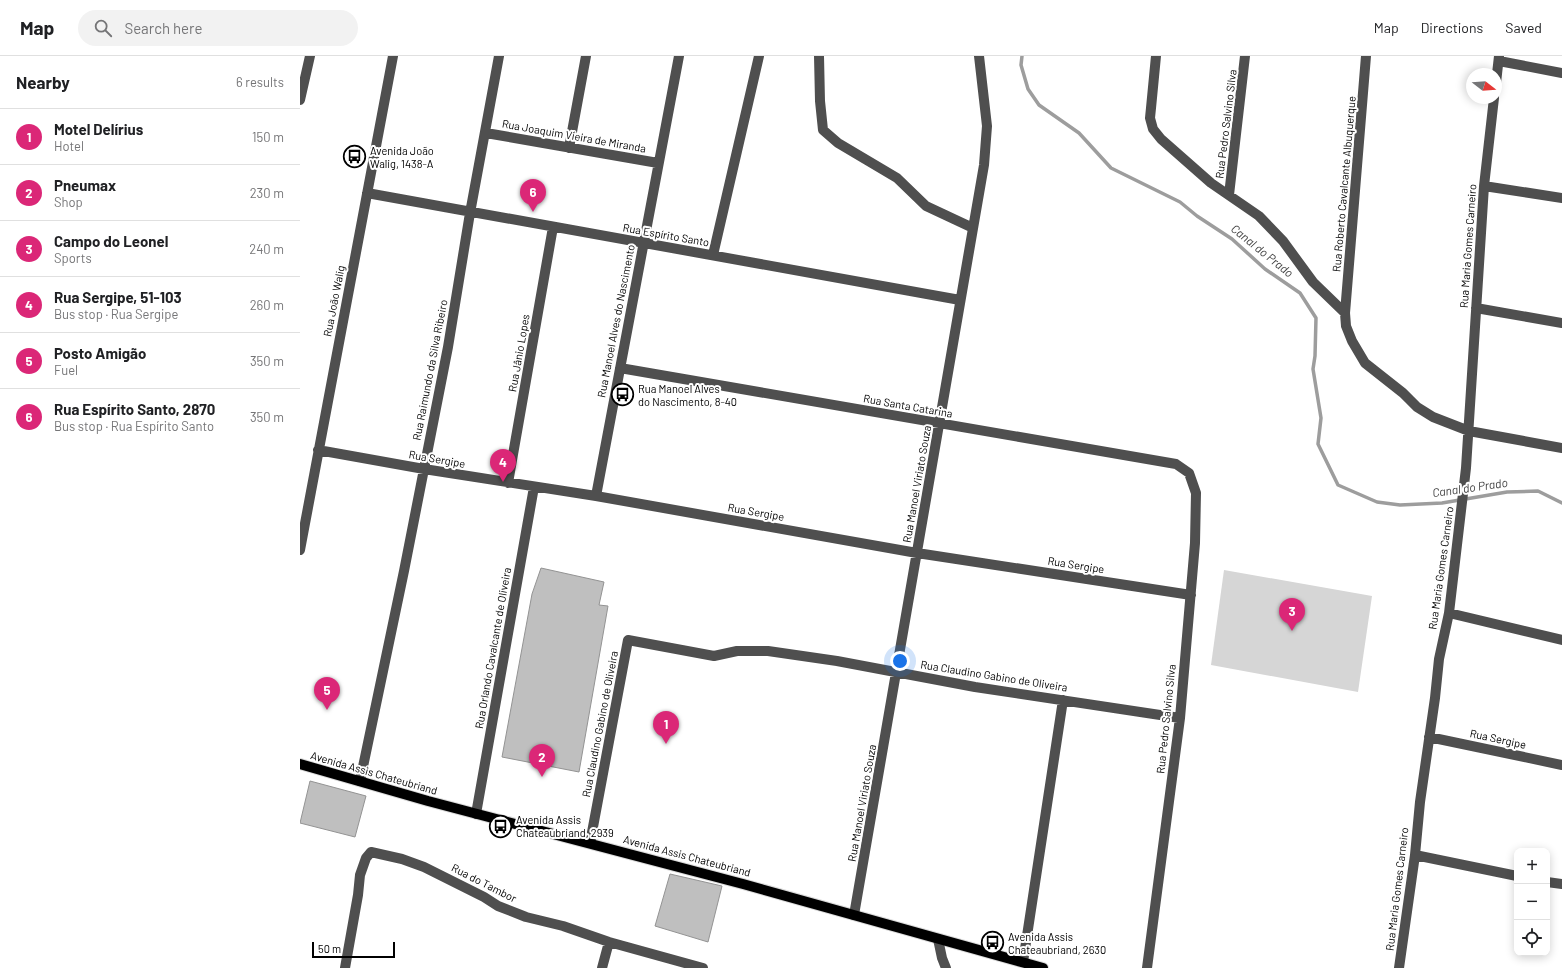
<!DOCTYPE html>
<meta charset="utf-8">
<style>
:root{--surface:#fff;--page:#f2f2f2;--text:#202124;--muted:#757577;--line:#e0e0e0;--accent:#db2777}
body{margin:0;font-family:Barlow,sans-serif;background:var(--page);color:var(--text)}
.controls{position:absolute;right:12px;bottom:12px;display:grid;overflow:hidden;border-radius:8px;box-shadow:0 2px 10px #0003}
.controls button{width:36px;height:36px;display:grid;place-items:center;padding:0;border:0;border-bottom:1px solid var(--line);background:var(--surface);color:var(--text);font:20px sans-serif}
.compass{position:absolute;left:1166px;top:12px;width:36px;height:36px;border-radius:50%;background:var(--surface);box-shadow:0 2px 10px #0003;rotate:107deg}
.scale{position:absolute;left:12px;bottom:10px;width:83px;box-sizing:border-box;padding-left:4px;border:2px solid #000;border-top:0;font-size:11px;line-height:14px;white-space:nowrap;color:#000;-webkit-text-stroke:3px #fff;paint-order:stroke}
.you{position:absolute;left:600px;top:605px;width:14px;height:14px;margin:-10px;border:3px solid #fff;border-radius:50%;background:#1a73e8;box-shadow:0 0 0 6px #1a73e833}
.badge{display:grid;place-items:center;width:26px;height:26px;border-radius:50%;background:var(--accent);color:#fff;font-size:13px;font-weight:700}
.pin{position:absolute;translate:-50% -33px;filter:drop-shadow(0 1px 2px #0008)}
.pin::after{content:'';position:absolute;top:21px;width:14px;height:12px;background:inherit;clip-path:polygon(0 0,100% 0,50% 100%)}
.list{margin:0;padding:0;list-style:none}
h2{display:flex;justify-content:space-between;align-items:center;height:52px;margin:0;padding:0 16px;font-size:17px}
h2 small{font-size:13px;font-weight:400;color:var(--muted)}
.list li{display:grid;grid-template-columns:26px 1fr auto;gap:12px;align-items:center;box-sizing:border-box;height:56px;padding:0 16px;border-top:1px solid var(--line)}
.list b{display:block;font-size:15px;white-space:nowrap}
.list p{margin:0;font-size:13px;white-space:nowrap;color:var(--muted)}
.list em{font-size:13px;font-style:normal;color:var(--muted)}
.icon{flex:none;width:22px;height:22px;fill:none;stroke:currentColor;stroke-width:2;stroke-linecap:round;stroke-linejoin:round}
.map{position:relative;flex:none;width:1262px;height:912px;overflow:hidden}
header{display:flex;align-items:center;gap:24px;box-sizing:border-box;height:56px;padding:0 20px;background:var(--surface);border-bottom:1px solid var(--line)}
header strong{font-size:19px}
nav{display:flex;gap:22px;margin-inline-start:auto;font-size:14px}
.search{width:280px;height:36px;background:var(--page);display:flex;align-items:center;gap:10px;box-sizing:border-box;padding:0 14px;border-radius:22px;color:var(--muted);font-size:15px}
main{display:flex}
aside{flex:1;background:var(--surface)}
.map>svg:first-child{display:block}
</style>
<header>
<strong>Map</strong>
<div class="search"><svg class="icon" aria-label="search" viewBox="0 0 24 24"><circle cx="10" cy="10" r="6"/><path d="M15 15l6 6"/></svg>Search here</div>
<nav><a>Map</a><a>Directions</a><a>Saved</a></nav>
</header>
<main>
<aside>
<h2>Nearby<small>6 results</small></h2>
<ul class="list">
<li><span class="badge">1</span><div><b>Motel Delírius</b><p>Hotel</p></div><em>150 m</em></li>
<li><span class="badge">2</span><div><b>Pneumax</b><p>Shop</p></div><em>230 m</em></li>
<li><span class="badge">3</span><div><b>Campo do Leonel</b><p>Sports</p></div><em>240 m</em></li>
<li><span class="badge">4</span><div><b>Rua Sergipe, 51-103</b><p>Bus stop · Rua Sergipe</p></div><em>260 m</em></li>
<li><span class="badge">5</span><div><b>Posto Amigão</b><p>Fuel</p></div><em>350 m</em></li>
<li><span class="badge">6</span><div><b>Rua Espírito Santo, 2870</b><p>Bus stop · Rua Espírito Santo</p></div><em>350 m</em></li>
</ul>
</aside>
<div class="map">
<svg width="1262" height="912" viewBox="0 0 1262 912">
<rect width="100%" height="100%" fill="#fff"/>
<path fill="#d6d6d6" d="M 924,514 L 1072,540 L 1058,636 L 911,609 Z"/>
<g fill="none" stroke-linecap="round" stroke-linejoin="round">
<path stroke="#9d9d9d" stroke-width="3.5" d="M 722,0 L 721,9 L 728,33 L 739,49 L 779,77 L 811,112 L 880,146 L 897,160 L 932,183 L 965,213 L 1000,237 L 1016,262 L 1015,300 L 1013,313 L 1021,362 L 1018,388 L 1038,429 L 1077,446 L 1100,449 L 1142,447 L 1207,436 L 1238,435 L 1262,447"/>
</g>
<path fill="#bfbfbf" stroke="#939393" d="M 241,512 L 304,526 L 299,549 L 308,550 L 279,716 L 202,701 L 232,538 Z
M 10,725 L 66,740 L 55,781 L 0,767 Z
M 370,818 L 422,830 L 408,886 L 355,870 Z"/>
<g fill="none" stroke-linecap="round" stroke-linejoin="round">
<defs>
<path id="major" d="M 0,708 L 128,745 L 443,828 L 743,912"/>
</defs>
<use href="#major" stroke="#dbdbdb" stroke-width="12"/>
<path stroke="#4f4f4f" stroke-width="10" d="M 519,0 L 520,45 L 523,74 L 538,87 L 597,122 L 626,150 L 673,172
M 856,0 L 851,52 L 850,62 L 853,73 L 861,83 L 911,127 L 959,160 L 983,185 L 1013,226 L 1045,257
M 1066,0 L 1045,257 L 1046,270 L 1052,285 L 1065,307 L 1103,337 L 1117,351 L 1133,361 L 1169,375 L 1262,392
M 1199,5 L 1262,17
M 1196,27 L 1199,0
M 0,44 L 10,0
M 186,77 L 358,107
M 269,92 L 286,0
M 1184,130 L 1262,142
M 67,137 L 660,244
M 929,139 L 945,0
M 413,199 L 459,0
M 1176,252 L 1262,267
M 320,312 L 876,408 L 889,417 L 896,437 L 895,487 L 880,662 L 847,912
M 18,394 L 124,413 L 296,440 L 617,497 L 891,539
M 208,427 L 253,171
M 296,440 L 379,0
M 0,494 L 93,0
M 1149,557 L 1262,584
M 1129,681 L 1262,709
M 60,725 L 104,515 L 148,291 L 170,157 L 199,0
M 176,758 L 234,431
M 290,787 L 328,584 L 414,600 L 437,595 L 468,595 L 537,605 L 675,631 L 880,662
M 1115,799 L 1217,820
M 1247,826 L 1262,828
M 554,859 L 684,109 L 687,70 L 679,0
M 638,883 L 642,902 L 646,912
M 723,906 L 763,644
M 45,912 L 58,839 L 60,819 L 66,802 L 71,796 L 102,803 L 124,811 L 184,841 L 198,850 L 226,861 L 263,870 L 309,886 L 403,912
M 302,912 L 309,886
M 1099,912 L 1115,799 L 1120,746 L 1135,642 L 1139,603 L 1149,557 L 1166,412 L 1184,130 L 1194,42"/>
<use href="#major" stroke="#000" stroke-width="10"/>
</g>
<defs>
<symbol id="bus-ring" viewBox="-11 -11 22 22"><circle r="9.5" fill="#fff" stroke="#000" stroke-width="1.5"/><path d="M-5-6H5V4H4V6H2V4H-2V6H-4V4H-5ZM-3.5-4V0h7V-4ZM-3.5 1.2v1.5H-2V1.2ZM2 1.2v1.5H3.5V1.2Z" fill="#000"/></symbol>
</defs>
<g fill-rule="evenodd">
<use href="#bus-ring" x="42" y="88" width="25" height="25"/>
<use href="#bus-ring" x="310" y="326" width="25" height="25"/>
<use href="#bus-ring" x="188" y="758" width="25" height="25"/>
<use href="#bus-ring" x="680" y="874" width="25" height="25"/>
</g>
<g text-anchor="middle" stroke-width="4" stroke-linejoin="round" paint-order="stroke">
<g font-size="11" fill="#000" stroke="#fff">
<text transform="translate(926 68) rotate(-83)" y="4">Rua Pedro Salvino Silva</text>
<text transform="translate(274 80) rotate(10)" y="4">Rua Joaquim Vieira de Miranda</text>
<text transform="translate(1044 128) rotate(-85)" y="4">Rua Roberto Cavalcante Albuquerque</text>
<text transform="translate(366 179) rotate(10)" y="4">Rua Espírito Santo</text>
<text transform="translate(1168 190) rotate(-86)" y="4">Rua Maria Gomes Carneiro</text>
<text transform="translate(34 245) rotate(-79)" y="4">Rua João Walig</text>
<text transform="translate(316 265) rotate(-79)" y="4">Rua Manoel Alves do Nascimento</text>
<text transform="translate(219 297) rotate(-80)" y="4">Rua Jânio Lopes</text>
<text transform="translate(130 314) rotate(-79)" y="4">Rua Raimundo da Silva Ribeiro</text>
<text transform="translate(608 350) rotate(10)" y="4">Rua Santa Catarina</text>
<text transform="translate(137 403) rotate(10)" y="4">Rua Sergipe</text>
<text transform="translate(617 428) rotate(-80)" y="4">Rua Manoel Viriato Souza</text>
<text transform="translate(456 456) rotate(10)" y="4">Rua Sergipe</text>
<text transform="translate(776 509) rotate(9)" y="4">Rua Sergipe</text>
<text transform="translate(1141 512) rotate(-82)" y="4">Rua Maria Gomes Carneiro</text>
<text transform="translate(193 592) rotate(-80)" y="4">Rua Orlando Cavalcante de Oliveira</text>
<text transform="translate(694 620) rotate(9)" y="4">Rua Claudino Gabino de Oliveira</text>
<text transform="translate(866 663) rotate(-84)" y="4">Rua Pedro Salvino Silva</text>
<text transform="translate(300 668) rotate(-79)" y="4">Rua Claudino Gabino de Oliveira</text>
<text transform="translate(1198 683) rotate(12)" y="4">Rua Sergipe</text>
<text transform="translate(74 717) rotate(16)" y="4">Avenida Assis Chateubriand</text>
<text transform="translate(562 747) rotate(-80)" y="4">Rua Manoel Viriato Souza</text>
<text transform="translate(387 800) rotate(15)" y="4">Avenida Assis Chateubriand</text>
<text transform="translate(184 827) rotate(27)" y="4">Rua do Tambor</text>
<text transform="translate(1097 833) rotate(-83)" y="4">Rua Maria Gomes Carneiro</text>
</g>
<g font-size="11" fill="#000" stroke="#fff" text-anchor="start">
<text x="70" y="99">Avenida João<tspan x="70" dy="13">Walig, 1438-A</tspan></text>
<text x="338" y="337">Rua Manoel Alves<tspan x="338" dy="13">do Nascimento, 8-40</tspan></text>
<text x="216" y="768">Avenida Assis<tspan x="216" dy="13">Chateaubriand, 2939</tspan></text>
<text x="708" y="885">Avenida Assis<tspan x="708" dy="13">Chateaubriand, 2630</tspan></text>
</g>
<g font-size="12" font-style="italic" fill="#3e3e3e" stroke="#fff">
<text transform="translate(962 195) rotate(39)" y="4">Canal do Prado</text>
<text transform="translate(1170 432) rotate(-8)" y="4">Canal do Prado</text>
</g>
</g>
</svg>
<div class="controls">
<button>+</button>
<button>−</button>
<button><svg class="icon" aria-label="locate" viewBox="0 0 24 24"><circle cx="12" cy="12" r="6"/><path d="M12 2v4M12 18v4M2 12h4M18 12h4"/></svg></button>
</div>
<svg class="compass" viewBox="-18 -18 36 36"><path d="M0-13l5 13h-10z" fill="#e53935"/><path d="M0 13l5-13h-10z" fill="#757577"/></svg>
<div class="scale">50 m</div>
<div class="you"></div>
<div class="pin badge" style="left:366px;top:688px">1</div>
<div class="pin badge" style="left:242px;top:721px">2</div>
<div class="pin badge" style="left:992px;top:575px">3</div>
<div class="pin badge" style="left:203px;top:426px">4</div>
<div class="pin badge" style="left:27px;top:654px">5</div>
<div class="pin badge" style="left:233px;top:156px">6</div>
</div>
</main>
